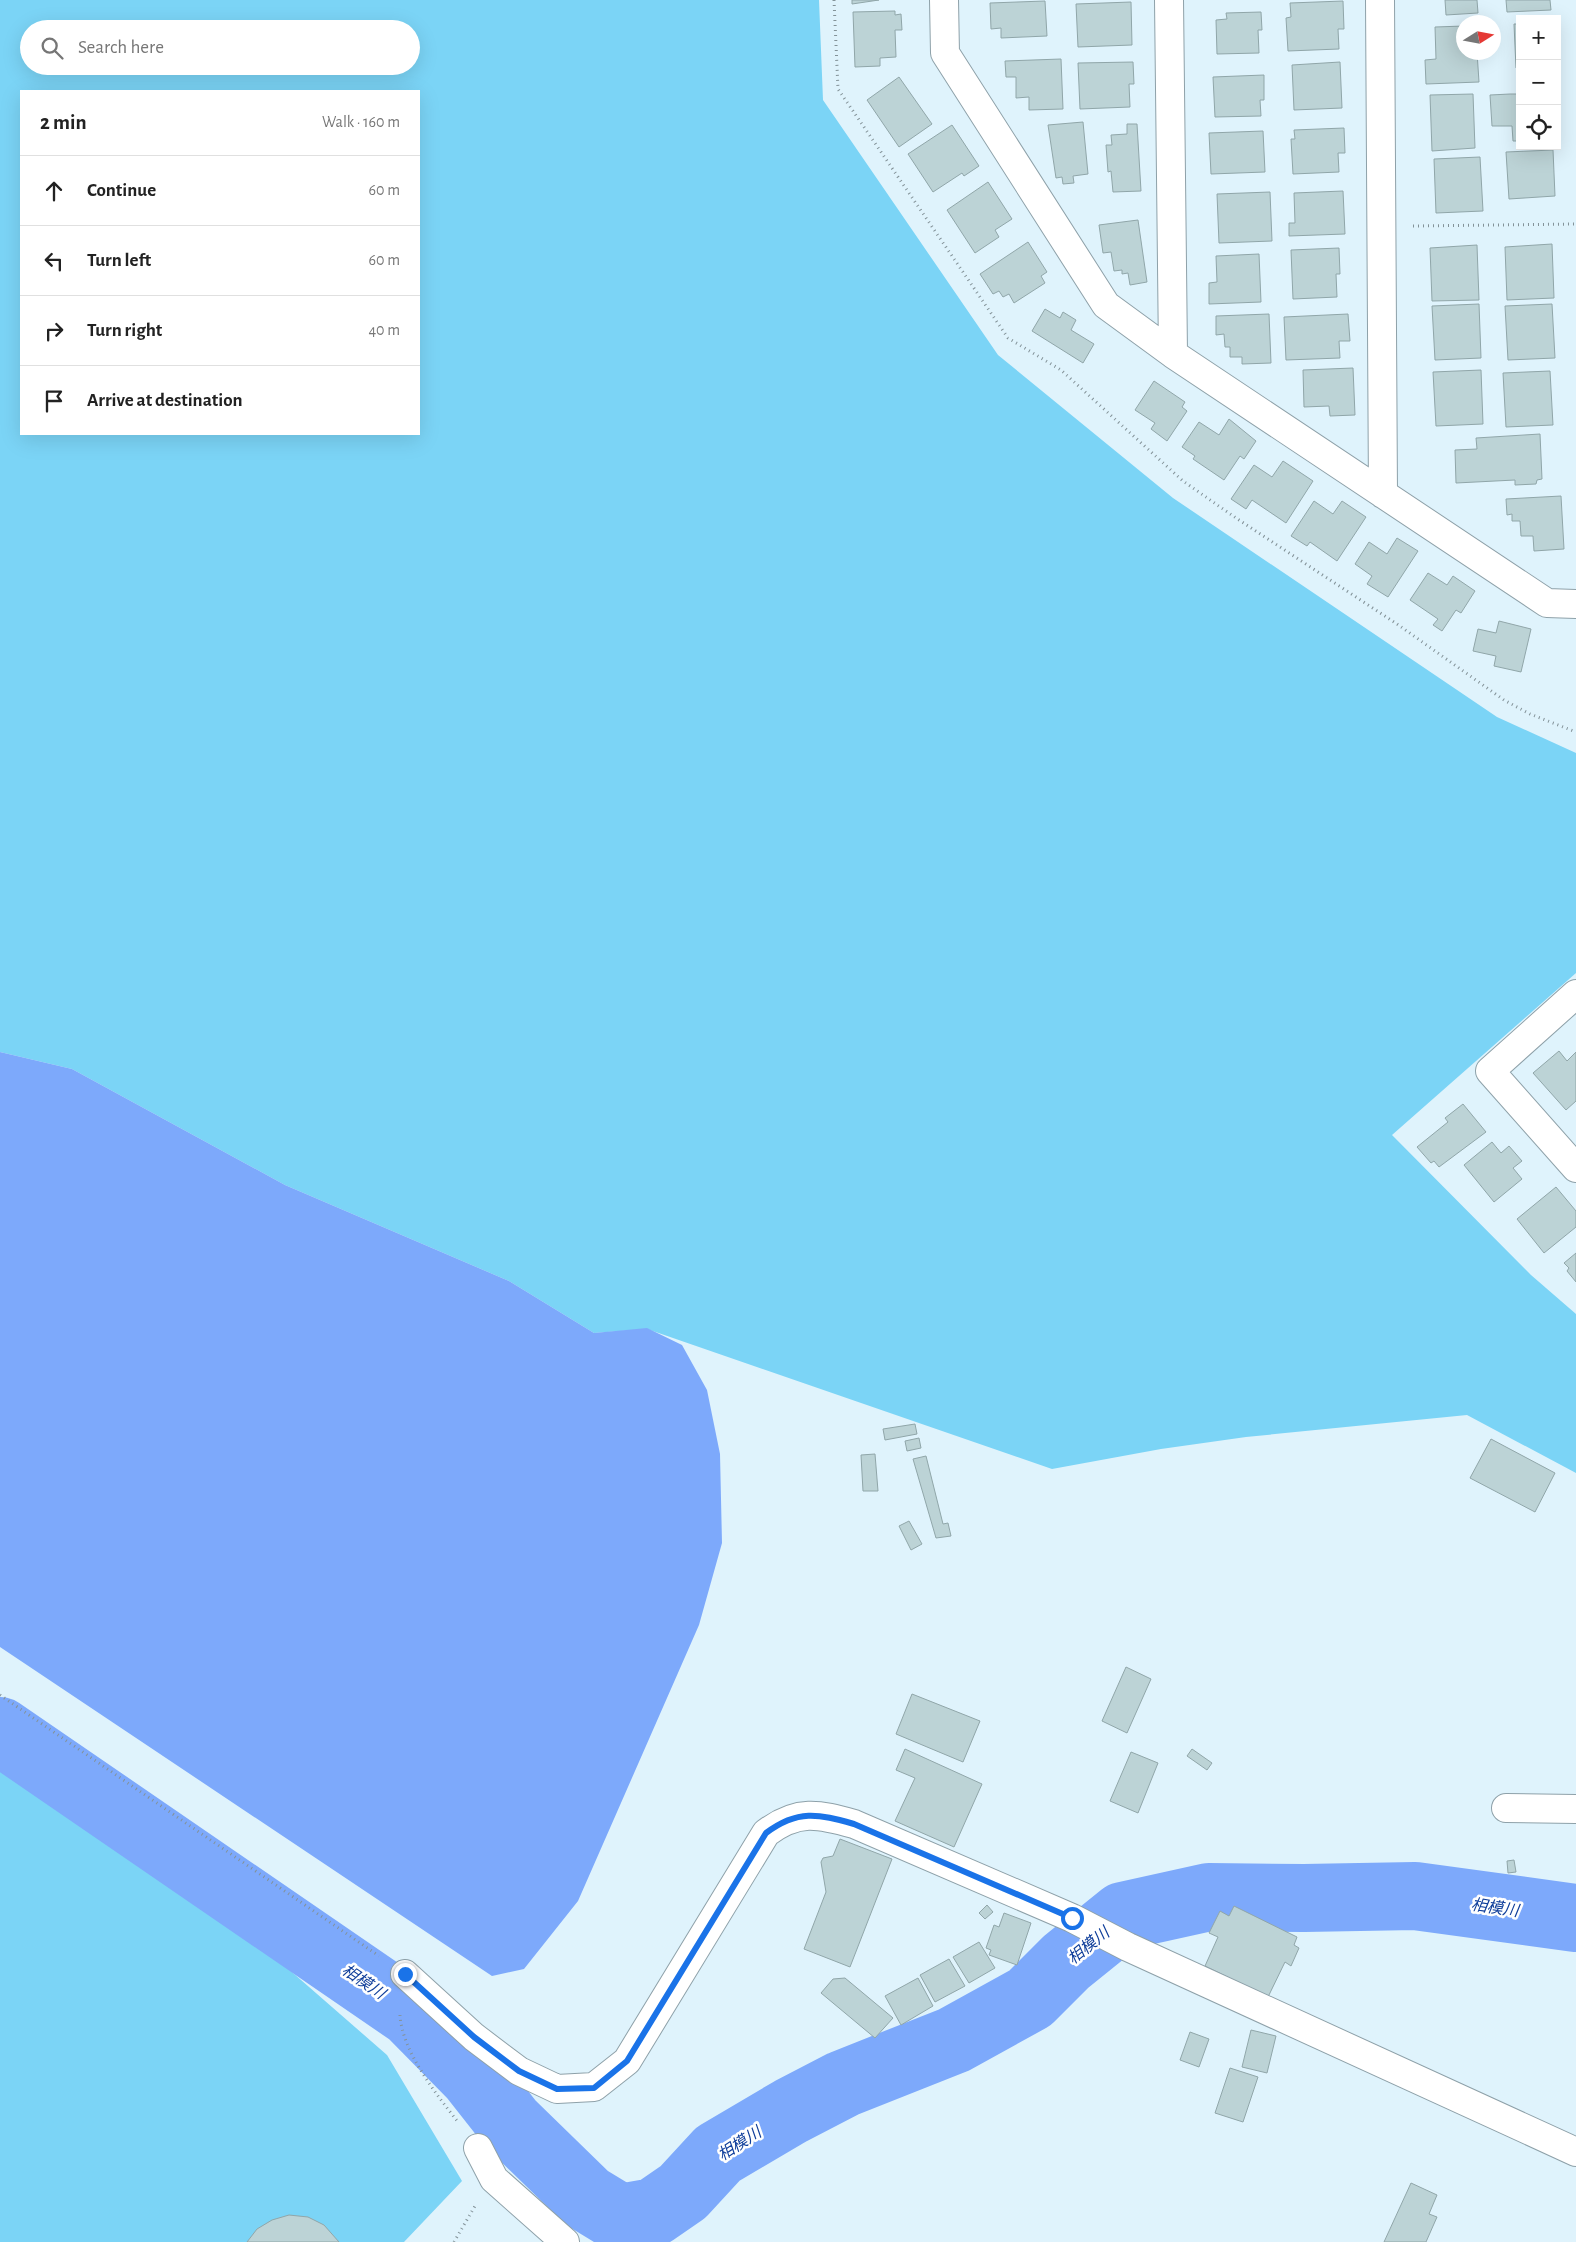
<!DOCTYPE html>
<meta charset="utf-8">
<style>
:root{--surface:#fff;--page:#f6f6f6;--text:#222;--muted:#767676;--line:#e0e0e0}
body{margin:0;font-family:"Alegreya Sans","Noto Sans JP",sans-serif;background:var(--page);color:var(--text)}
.controls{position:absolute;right:15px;top:15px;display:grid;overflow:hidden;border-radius:0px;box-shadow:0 5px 20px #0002}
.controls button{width:45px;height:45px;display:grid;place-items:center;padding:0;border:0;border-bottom:1px solid var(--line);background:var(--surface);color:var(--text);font:25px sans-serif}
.compass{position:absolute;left:1456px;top:15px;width:45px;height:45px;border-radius:50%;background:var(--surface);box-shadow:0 5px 20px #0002;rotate:79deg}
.stop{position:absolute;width:15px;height:15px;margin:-11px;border:4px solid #1a73e8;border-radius:50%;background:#fff}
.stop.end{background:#1a73e8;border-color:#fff;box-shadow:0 1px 5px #0008}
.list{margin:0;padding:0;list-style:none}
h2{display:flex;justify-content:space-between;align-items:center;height:65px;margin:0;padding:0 20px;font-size:21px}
h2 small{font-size:16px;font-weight:400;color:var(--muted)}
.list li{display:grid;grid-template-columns:32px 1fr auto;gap:15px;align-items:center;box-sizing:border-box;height:70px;padding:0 20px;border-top:1px solid var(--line)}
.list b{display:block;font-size:19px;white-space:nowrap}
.list em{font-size:16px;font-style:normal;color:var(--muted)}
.icon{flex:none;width:28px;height:28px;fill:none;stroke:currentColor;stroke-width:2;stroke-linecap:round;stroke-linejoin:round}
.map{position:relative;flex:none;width:1576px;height:2242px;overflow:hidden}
.search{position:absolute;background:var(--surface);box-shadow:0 5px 20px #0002;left:20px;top:20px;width:400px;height:55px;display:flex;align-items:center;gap:12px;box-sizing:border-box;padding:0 18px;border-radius:28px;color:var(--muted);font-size:19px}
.panel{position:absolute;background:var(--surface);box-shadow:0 5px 20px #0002;left:20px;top:90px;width:400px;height:345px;border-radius:0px}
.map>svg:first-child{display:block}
</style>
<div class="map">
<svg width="1576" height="2242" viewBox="0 0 1576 2242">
<rect width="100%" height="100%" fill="#dff3fc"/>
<path fill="#7bd4f6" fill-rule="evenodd" d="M 0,0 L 819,0 L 823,100 L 998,355 L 1173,498 L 1497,717 L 1576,753 L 1576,973 L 1392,1135 L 1531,1275 L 1576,1314 L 1576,1473 L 1467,1415 L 1246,1437 L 1161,1449 L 1052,1469 L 647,1329 L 594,1333 L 509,1281 L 285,1185 L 72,1069 L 0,1052 ZM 29,29 L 411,29 L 411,66 L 29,66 ZM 21,91 L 419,91 L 419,434 L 21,434 Z
M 0,1770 L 230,1918 L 387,2055 L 462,2181 L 404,2242 L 0,2242 Z"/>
<path fill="#7da9fb" d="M 0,1052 L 72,1069 L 285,1185 L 509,1281 L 594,1333 L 647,1328 L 682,1345 L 707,1390 L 720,1454 L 722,1543 L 699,1625 L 578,1901 L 524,1969 L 492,1976 L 0,1647 Z"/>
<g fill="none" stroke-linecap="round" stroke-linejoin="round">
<path stroke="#7da9fb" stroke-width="68" d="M 0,1731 L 411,2013 L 473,2076 L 510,2123 L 587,2198 L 620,2218 L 654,2212 L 683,2192 L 718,2154 L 791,2111 L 843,2084 L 954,2040 L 1030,1998 L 1066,1962 L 1123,1916 L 1209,1897 L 1304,1898 L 1415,1896 L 1576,1918"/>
</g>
<path fill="#bcd3d6" stroke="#90a6a9" d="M 852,0 L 879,0 L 852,4 Z
M 1445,0 L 1477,0 L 1478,13 L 1446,15 Z
M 1506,0 L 1550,0 L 1551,10 L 1507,12 Z
M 1045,1 L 1047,36 L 1001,38 L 1001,28 L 991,29 L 990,3 Z
M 1343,1 L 1344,29 L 1338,29 L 1339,49 L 1288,51 L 1286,18 L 1291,17 L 1290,3 Z
M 1131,2 L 1132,45 L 1078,47 L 1076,4 Z
M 895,11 L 895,15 L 901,14 L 902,30 L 895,30 L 896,57 L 880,58 L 880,66 L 855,67 L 853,12 Z
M 1261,12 L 1262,30 L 1258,30 L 1259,53 L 1217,54 L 1216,20 L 1227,19 L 1226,13 Z
M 1557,22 L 1560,66 L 1557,66 Z
M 1514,24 L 1520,24 L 1520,68 L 1516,68 Z
M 1464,26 L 1464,52 L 1477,52 L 1479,82 L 1426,84 L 1425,60 L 1436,59 L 1435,27 Z
M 1061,59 L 1063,109 L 1029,110 L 1029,97 L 1016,98 L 1016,77 L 1006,77 L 1005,61 Z
M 1133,62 L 1134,84 L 1129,84 L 1130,107 L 1080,109 L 1078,63 Z
M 1340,62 L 1342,108 L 1294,110 L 1292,65 Z
M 1264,75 L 1264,100 L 1260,100 L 1261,116 L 1215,117 L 1213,77 Z
M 899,77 L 932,124 L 899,147 L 867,100 Z
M 1473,94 L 1475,148 L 1432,151 L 1430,95 Z
M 1510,94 L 1520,94 L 1520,141 L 1513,141 L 1512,126 L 1492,126 L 1490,95 Z
M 1083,122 L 1088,174 L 1073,176 L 1074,183 L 1063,184 L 1062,177 L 1056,178 L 1048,125 Z
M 1127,124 L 1137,124 L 1141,191 L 1113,192 L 1111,171 L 1108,172 L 1106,145 L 1112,145 L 1111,135 L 1127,134 Z
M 952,125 L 979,166 L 964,176 L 962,173 L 933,192 L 908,154 Z
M 1344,128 L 1345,153 L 1338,153 L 1339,172 L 1293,174 L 1291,139 L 1295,139 L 1294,130 Z
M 1263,131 L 1265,172 L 1211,174 L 1209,133 Z
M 1553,150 L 1555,196 L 1509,199 L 1506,152 Z
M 1480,157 L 1483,211 L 1436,213 L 1434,159 Z
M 988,182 L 1012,219 L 995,230 L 999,237 L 975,253 L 947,210 Z
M 1343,191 L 1345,234 L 1289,236 L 1289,223 L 1295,223 L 1294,193 Z
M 1270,192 L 1272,241 L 1219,243 L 1217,194 Z
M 1138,220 L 1147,282 L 1130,285 L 1128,273 L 1122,274 L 1122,270 L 1114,271 L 1111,252 L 1103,253 L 1099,225 Z
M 1028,242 L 1047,272 L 1041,276 L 1045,283 L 1014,303 L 1009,294 L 1003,297 L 999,291 L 993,294 L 980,274 Z
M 1552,244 L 1554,298 L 1507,300 L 1505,247 Z
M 1477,245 L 1479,300 L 1432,301 L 1430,248 Z
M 1339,248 L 1340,274 L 1336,274 L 1337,297 L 1293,299 L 1291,250 Z
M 1259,254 L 1261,302 L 1209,304 L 1209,283 L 1217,282 L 1216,256 Z
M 1479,304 L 1481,358 L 1435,360 L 1432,306 Z
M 1552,304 L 1555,358 L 1508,360 L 1505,306 Z
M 1045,309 L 1060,318 L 1063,312 L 1076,320 L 1071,330 L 1094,344 L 1083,363 L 1032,331 Z
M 1269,314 L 1271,363 L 1242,364 L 1242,357 L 1230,357 L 1230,347 L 1225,347 L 1224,334 L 1216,335 L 1216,316 Z
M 1348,314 L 1350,341 L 1339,341 L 1340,358 L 1286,360 L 1284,317 Z
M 1353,368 L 1355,415 L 1330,416 L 1329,406 L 1304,407 L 1303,370 Z
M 1481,370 L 1483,424 L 1436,426 L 1433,372 Z
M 1550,371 L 1553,425 L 1506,427 L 1503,373 Z
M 1154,381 L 1185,402 L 1182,407 L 1187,411 L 1167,441 L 1151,429 L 1155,423 L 1135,410 Z
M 1229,419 L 1256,441 L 1244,459 L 1240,456 L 1224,480 L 1193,459 L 1195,456 L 1182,447 L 1199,422 L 1219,435 Z
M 1540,434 L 1542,479 L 1537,480 L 1536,484 L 1515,485 L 1515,480 L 1456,483 L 1455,450 L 1477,449 L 1476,438 Z
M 1283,461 L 1313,481 L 1286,523 L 1252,500 L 1246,509 L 1231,499 L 1254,465 L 1272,477 Z
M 1561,496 L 1564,549 L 1534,551 L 1533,536 L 1521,536 L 1520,521 L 1512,521 L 1512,514 L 1507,515 L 1506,499 Z
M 1314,501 L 1333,514 L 1342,501 L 1366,517 L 1337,561 L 1310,542 L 1307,546 L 1291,536 Z
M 1397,538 L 1418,551 L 1388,597 L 1367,584 L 1372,576 L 1355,564 L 1369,542 L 1387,554 Z
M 1428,573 L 1447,585 L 1453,576 L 1475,591 L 1461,613 L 1456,610 L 1442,631 L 1433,625 L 1438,619 L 1410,600 Z
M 1499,621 L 1531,629 L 1521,672 L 1494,666 L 1496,656 L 1473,651 L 1478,629 L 1496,633 Z
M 1559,1051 L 1567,1061 L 1576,1052 L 1576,1101 L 1566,1110 L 1533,1073 Z
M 1463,1104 L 1486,1132 L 1439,1167 L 1434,1161 L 1431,1163 L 1417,1147 L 1448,1122 L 1445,1118 Z
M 1492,1142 L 1501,1153 L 1509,1146 L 1522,1161 L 1513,1168 L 1522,1179 L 1494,1202 L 1464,1165 Z
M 1556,1187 L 1576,1211 L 1576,1227 L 1544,1253 L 1517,1219 Z
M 1576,1253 L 1576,1282 L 1567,1271 L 1569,1268 L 1564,1263 Z
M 915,1424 L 917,1434 L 885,1440 L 883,1429 Z
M 919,1438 L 921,1448 L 907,1451 L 905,1441 Z
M 1491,1439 L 1555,1473 L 1535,1512 L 1470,1478 Z
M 875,1454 L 878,1491 L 863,1491 L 861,1455 Z
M 926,1456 L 943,1524 L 948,1523 L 951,1536 L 936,1538 L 913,1459 Z
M 909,1521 L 922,1544 L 911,1550 L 899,1526 Z
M 1126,1667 L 1151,1679 L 1127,1733 L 1102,1721 Z
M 912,1694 L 980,1721 L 963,1762 L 896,1734 Z
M 905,1749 L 982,1784 L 954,1847 L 895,1821 L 915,1778 L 896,1770 Z
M 1192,1749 L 1212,1763 L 1207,1770 L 1187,1756 Z
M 1131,1752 L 1158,1763 L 1138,1813 L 1110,1801 Z
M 840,1839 L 892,1859 L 850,1967 L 804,1949 L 826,1892 L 821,1862 L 823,1858 L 833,1856 Z
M 1514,1860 L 1516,1872 L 1508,1873 L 1507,1861 Z
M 987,1905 L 993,1912 L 985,1919 L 979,1913 Z
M 1234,1906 L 1297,1937 L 1294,1945 L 1299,1948 L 1291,1966 L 1285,1962 L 1268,1997 L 1205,1966 L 1218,1937 L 1209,1933 L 1220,1911 L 1229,1916 Z
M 1004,1913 L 1031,1923 L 1017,1965 L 989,1955 L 991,1950 L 986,1948 L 994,1925 L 999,1927 Z
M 979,1942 L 995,1968 L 969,1983 L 953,1957 Z
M 949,1959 L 965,1986 L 935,2002 L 920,1975 Z
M 845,1978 L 893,2018 L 875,2038 L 821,1993 L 833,1979 Z
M 918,1978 L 933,2006 L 901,2025 L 885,1996 Z
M 1251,2030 L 1276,2036 L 1267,2073 L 1242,2067 Z
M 1190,2032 L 1209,2039 L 1199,2067 L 1180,2060 Z
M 1230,2068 L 1258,2077 L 1243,2122 L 1215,2113 Z
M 1411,2183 L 1437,2195 L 1429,2214 L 1437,2217 L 1426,2242 L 1384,2242 Z
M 289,2215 L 308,2217 L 324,2225 L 339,2242 L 247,2242 L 257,2229 L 272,2220 Z"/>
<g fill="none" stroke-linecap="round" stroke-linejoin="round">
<defs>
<path id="minor" d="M 944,0 L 945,53 L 1106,305 L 1173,354 L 1547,603 L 1576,604
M 1169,0 L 1173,354
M 1380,0 L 1383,494
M 1576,994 L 1490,1071 L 1576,1168
M 1506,1808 L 1576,1809
M 405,1974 L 474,2037 L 519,2071 L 557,2089 L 594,2087 L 627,2061 L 766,1833 C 798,1809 818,1814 854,1824 L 1072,1918 L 1128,1947 L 1576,2152
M 478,2148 L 494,2179 L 565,2242"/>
</defs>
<use href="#minor" stroke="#8ea1a9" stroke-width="30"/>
<path stroke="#839298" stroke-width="3" stroke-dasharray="1 4" stroke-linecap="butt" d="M 834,0 L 838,89 L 1008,338 L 1061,370 L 1183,481 L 1236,518 L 1397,624 L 1504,700 L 1530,714 L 1576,732
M 1413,226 L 1576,224
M 0,1695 L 379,1956
M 400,2015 C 402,2051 436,2094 458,2122
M 454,2242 L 475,2206"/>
<use href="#minor" stroke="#fff" stroke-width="28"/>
</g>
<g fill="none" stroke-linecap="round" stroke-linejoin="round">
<path stroke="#1a73e8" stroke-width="6" d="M 405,1974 L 474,2037 L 519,2071 L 557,2089 L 594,2088 L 627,2061 L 766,1833 C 798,1809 818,1814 854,1824 L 1072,1918"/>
</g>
<g text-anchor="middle" stroke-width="5" stroke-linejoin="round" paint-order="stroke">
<g font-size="16" font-style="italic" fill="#0f3e9a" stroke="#fff">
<text transform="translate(1495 1907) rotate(8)" y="6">相模川</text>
<text transform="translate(1088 1945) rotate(-39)" y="6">相模川</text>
<text transform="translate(364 1981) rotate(34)" y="6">相模川</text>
<text transform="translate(739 2143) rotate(-33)" y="6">相模川</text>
</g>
</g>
</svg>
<div class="controls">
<button>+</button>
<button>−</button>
<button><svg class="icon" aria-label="locate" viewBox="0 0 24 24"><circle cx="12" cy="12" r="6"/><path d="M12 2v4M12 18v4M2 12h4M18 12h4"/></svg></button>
</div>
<svg class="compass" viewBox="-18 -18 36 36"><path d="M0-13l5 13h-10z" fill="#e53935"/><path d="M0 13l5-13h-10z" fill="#767676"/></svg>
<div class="stop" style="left:1072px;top:1918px"></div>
<div class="stop end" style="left:405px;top:1974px"></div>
<div class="search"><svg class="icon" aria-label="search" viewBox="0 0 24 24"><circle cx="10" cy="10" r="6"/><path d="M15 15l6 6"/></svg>Search here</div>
<section class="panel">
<h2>2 min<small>Walk · 160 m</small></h2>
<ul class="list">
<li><svg class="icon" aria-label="ahead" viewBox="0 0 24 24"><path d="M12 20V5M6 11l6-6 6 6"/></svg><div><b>Continue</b></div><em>60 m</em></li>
<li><svg class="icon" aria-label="left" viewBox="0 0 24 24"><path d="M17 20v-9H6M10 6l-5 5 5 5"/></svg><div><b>Turn left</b></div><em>60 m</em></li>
<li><svg class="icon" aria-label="right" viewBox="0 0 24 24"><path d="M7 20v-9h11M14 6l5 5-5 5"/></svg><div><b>Turn right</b></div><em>40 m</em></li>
<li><svg class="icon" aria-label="arrive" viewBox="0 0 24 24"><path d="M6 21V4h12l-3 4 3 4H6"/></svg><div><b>Arrive at destination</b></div></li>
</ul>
</section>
</div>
